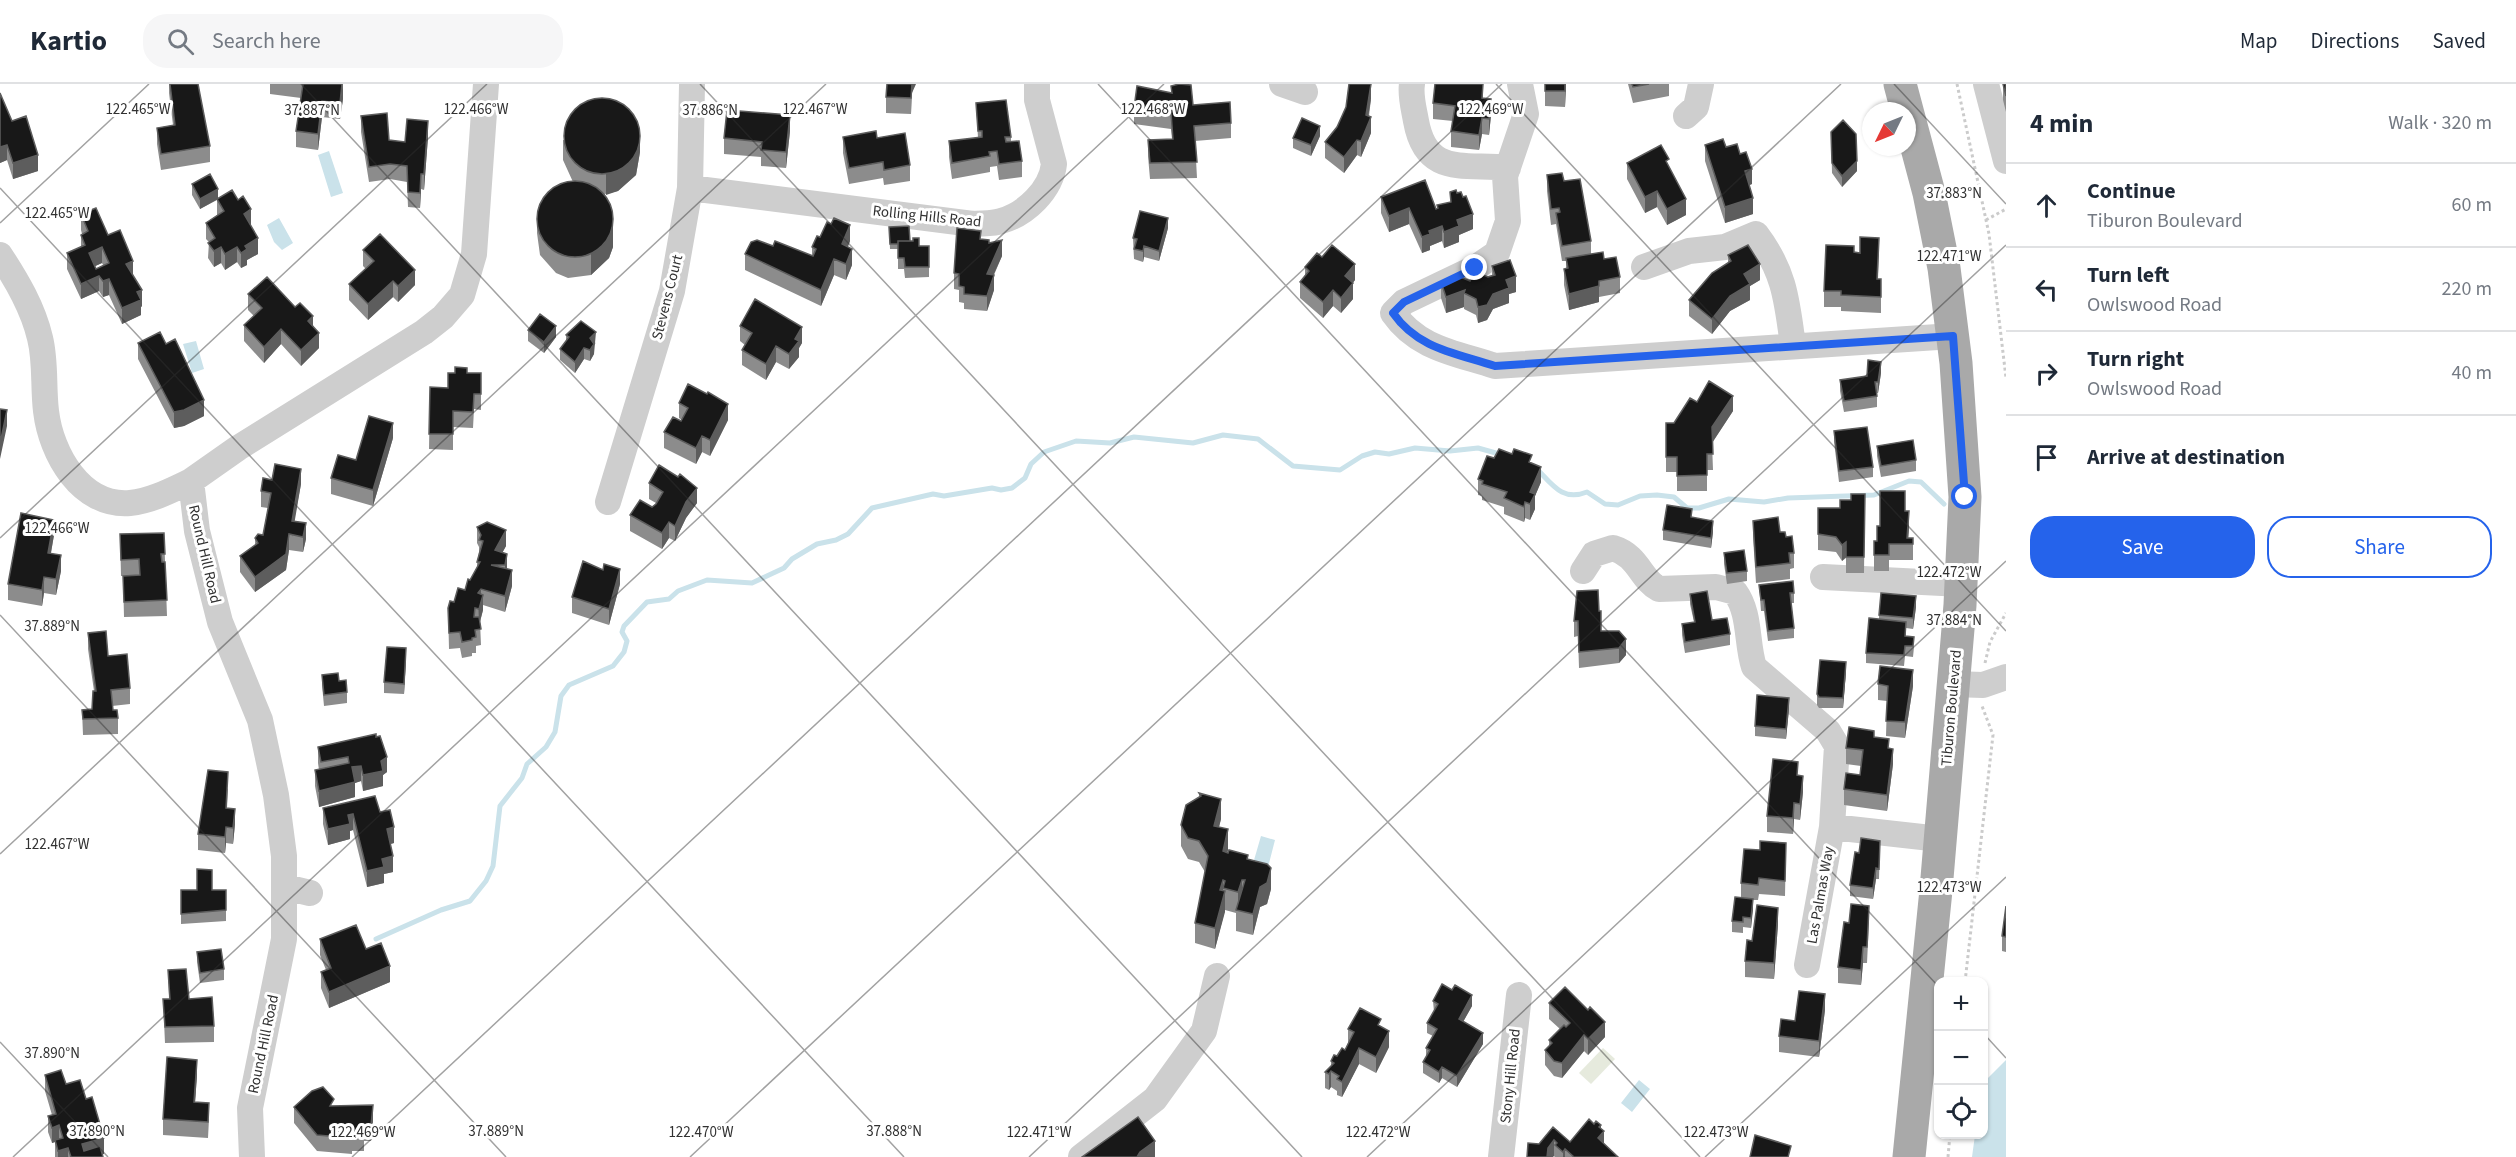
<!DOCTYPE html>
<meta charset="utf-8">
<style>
:root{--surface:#fff;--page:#f6f6f7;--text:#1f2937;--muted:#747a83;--line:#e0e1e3;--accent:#2563eb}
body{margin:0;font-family:"Source Sans 3",sans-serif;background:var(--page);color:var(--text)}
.controls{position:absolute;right:18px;bottom:18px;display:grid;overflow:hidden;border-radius:12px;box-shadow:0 2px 4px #0004}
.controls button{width:54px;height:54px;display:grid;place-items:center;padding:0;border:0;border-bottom:2px solid var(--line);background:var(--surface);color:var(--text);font:30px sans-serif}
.compass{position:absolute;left:1862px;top:18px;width:54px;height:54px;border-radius:50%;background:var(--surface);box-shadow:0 2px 4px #0004;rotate:227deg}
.stop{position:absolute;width:18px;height:18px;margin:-14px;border:4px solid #2563eb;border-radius:50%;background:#fff}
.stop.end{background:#2563eb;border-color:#fff;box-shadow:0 2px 6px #0008}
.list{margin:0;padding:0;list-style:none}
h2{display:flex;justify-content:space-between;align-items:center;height:78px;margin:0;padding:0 24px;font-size:26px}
h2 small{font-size:20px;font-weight:400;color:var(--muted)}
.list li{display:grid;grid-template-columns:39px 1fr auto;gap:18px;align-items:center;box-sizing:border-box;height:84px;padding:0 24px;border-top:2px solid var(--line)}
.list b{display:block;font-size:22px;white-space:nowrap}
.list p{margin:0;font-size:20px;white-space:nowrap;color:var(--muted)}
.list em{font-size:20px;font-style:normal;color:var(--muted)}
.actions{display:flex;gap:12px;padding:18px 24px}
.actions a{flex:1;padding:14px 0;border:2px solid var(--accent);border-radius:24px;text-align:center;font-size:21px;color:var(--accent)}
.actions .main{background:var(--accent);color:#fff}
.icon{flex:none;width:33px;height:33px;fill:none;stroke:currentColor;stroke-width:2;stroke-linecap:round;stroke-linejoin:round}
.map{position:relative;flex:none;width:2006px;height:1073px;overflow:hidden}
header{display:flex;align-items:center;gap:36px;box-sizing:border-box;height:84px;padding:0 30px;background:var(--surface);border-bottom:2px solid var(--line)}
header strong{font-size:28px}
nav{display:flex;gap:33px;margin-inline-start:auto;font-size:21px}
.search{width:420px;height:54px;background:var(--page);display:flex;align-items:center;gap:15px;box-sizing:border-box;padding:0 21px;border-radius:24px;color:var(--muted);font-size:22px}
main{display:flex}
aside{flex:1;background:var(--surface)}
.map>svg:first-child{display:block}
</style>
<header>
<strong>Kartio</strong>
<div class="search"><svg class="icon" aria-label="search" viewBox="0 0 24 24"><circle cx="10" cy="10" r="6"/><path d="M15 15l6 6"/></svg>Search here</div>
<nav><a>Map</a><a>Directions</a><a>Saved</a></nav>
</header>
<main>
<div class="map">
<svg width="2006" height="1073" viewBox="0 0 2006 1073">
<rect width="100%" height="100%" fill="#fff"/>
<path fill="#e6eadd" d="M 1603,964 L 1615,975 L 1591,1000 L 1579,989 Z"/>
<path fill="#cae2ea" d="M 329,67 L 343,109 L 331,113 L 318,71 Z
M 279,134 L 293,159 L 282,166 L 274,158 L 267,141 Z
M 196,257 L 204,285 L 192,289 L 183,260 Z
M 1261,752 L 1275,756 L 1267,787 L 1252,783 Z
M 2006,976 L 2006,1073 L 1972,1073 L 1975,1051 L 1984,1050 L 1984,998 Z
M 1639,996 L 1650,1005 L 1632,1028 L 1621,1019 Z"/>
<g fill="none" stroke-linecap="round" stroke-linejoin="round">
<path stroke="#cae2ea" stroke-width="5" d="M 1536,384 C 1552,400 1562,418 1587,408 L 1605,420 L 1618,421 L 1640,412 L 1657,411 L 1674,413 L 1687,424 L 1699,424 L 1729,415 L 1764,418 L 1788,414 L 1874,411 L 1909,397 L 1921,398 L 1944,420
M 376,855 L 441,826 L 470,817 L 486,797 L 493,782 L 500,722 L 522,694 L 527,680 L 546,663 L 555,648 L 561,612 L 569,601 L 613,582 L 624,568 L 627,557 L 622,548 L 624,542 L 647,518 L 669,515 L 678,507 L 707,496 L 752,499 L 784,484 L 792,475 L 817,460 L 836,456 L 848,450 L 872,424 L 933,410 L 944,412 L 992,404 L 1001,406 L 1012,404 L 1025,394 L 1031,380 L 1044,368 L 1076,357 L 1110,359 L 1134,353 L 1193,359 L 1223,351 L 1258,355 L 1293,382 L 1340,386 L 1362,372 L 1375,368 L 1389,370 L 1415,364 L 1450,367 L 1478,364 L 1503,371"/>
<path stroke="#cbcbcb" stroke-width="3" stroke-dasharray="3 3" stroke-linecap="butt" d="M 1957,0 L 1989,150 L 2006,294
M 1986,136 L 2006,125
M 1985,579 L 1990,558 L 2006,529
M 1965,898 L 1993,651 L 1982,622
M 1948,1073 L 1950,1050"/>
<path stroke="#cecece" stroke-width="26" d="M 1282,0 L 1305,8
M 1412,0 C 1410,12 1414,25 1416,37 C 1426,93 1464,79 1508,84
M 1520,0 L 1526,30 L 1505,92 L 1508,137 L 1497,169 L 1475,184 L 1404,218 L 1393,229 C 1418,265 1456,269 1495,282 L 1953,252
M 1986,0 L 2006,77
M 1686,32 L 1696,23 L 1701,0
M 690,104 L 973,140 C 982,139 993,140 1001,137 C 1026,130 1051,106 1054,80 L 1037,16 L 1037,0
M 0,171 C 17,197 33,224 40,254 C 46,278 43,302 46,327 C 51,370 81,423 130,419 C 151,417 172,406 191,397
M 1644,183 L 1689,167 L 1725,163 L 1756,150 C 1785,188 1787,217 1793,262
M 608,418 L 672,207 L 690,104 L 692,0
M 1583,487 L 1594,470 L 1613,464 C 1639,472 1640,495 1659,505 L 1716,503 L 1735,508 C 1751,530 1746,559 1754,583 L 1828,647 L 1837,662 L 1832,743 L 1807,881
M 1823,493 L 1962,500
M 1953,600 L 1983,601 L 2006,593
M 1832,743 L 1940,755
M 285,803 L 310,809
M 252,1073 L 250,1024 L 284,855 L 284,772 L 276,711 L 260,636 L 220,538 L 197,447 L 191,397 L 238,364 L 424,248 L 443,233 L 462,211 L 474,170 L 486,0
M 1081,1073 L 1155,1015 L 1204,947 L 1217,892
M 1501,1073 L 1519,911"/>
<path stroke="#a9a9a9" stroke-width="33" d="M 1900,0 L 1929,109 L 1944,184 L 1956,279 L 1965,413 L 1960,521 L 1936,806 L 1909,1073"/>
</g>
<path fill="#8c8c8c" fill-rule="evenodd" d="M 169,0 L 198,0 L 210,62 L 210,78 L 161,86 L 157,60 L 157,44 L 173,41 L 169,9 Z
M 270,0 L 343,0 L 343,15 L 340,35 L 322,33 L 318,66 L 296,63 L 296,47 L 301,14 L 270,10 Z
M 1483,0 L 1483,14 L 1491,31 L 1489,51 L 1482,50 L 1479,66 L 1451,63 L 1451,47 L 1453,37 L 1433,35 L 1433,19 Z
M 1545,0 L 1566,0 L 1565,23 L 1545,22 Z
M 1628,0 L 1669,0 L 1669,12 L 1633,19 Z
M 2003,0 L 2006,0 L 2006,28 L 2003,16 Z
M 0,9 L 12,37 L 38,87 L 13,95 L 7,76 L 0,79 Z
M 912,9 L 911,30 L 886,29 L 886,13 Z
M 1371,15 L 1369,32 L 1371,49 L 1361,73 L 1357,71 L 1344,89 L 1325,74 L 1325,58 Z
M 976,19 L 1011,53 L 1011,58 L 1022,77 L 1022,93 L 999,96 L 997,82 L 990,83 L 990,88 L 952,95 L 949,73 L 949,57 L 978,54 Z
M 1193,21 L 1231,39 L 1231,54 L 1195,57 L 1197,94 L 1150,95 L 1148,72 L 1148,56 L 1172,55 L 1171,45 L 1134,40 L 1134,24 Z
M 361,32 L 389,56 L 405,58 L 428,53 L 424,106 L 421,105 L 420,124 L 408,123 L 407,98 L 390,95 L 369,98 L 361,48 Z
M 790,47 L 786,84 L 761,82 L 761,73 L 724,70 L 724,54 Z
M 1831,48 L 1857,87 L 1842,103 L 1832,89 Z
M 1320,52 L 1311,72 L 1293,64 L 1293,54 Z
M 843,53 L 877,54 L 910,81 L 910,97 L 884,101 L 883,94 L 849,100 L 843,69 Z
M 563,56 L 640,68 L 636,91 L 618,107 L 605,110 L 613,163 L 609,174 L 591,191 L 568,194 L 556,189 L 540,171 L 537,149 L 537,128 L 573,98 L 563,76 Z
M 1705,61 L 1726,63 L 1752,100 L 1749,101 L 1753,130 L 1725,139 L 1705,77 Z
M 1627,79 L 1669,83 L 1686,131 L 1667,141 L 1657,123 L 1645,129 L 1627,95 Z
M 1547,91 L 1564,97 L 1591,157 L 1591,170 L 1604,175 L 1620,193 L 1620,209 L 1599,213 L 1599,218 L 1569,226 L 1564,201 L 1564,185 L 1566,185 L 1566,177 L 1562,177 L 1556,140 L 1551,141 L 1547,107 Z
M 192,100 L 218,114 L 251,141 L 250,142 L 258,170 L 247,176 L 247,181 L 241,184 L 237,178 L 225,186 L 221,179 L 214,183 L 208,174 L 209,158 L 206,155 L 206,139 L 217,131 L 217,116 L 200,125 L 192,111 Z
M 1381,113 L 1436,125 L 1437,125 L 1437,121 L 1473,145 L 1459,151 L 1459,158 L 1444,164 L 1442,157 L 1430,162 L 1430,166 L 1422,169 L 1409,140 L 1389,148 L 1381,129 Z
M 81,130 L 108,151 L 133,192 L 142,222 L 141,223 L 141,231 L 122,240 L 109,211 L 103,213 L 99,207 L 81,215 L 67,185 L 67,169 L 81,163 L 81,151 L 82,150 L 81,146 ZM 102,179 L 103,181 L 96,185 L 95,182 Z
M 889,143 L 910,157 L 919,162 L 929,162 L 929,193 L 905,194 L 904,185 L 898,185 L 898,165 L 890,165 Z
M 1168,144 L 1159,177 L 1144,173 L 1143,178 L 1134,175 L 1133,154 Z
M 820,153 L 850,157 L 848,163 L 852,181 L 846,196 L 834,191 L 821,222 L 745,186 L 745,170 L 773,162 L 812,172 L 812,163 Z
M 981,155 L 989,159 L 1002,172 L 994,191 L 994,206 L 987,227 L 964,225 L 964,219 L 959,218 L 959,206 L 954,205 L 954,189 Z
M 363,166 L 415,201 L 398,218 L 393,213 L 368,236 L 349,216 L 349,200 L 366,185 L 363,182 Z
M 1854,168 L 1879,170 L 1878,195 L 1881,195 L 1881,229 L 1841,227 L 1841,223 L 1824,223 L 1824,207 Z
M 1728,171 L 1760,196 L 1750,202 L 1750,216 L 1730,227 L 1712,250 L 1689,232 L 1689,216 L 1728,179 Z
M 1322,173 L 1355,196 L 1353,199 L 1353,215 L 1341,229 L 1333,222 L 1323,234 L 1300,214 L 1300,198 L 1305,191 L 1305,183 Z
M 1492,182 L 1516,208 L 1509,210 L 1509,219 L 1493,225 L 1487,236 L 1478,239 L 1476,231 L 1464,225 L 1464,223 L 1446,229 L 1441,214 L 1441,198 L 1470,197 L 1492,191 Z
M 248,210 L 295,223 L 313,241 L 319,264 L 301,282 L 281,260 L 264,279 L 244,257 L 244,241 L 254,232 L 248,226 Z
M 740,242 L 802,259 L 799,264 L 799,273 L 789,285 L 776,278 L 766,296 L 742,281 L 742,266 L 745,261 L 740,257 Z
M 528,246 L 556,253 L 544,269 L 528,257 Z
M 566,251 L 596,259 L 594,260 L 594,270 L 590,277 L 584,275 L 575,289 L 560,276 L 560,265 L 566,258 Z
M 138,259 L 166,260 L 204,332 L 184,342 L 174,344 L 138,275 Z
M 467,289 L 481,289 L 481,326 L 474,325 L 473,344 L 453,343 L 453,366 L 429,365 L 430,303 L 448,304 Z
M 1881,289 L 1878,309 L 1877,309 L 1877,323 L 1844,328 L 1840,307 L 1840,296 L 1867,292 Z
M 1697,318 L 1733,327 L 1712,359 L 1713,386 L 1707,386 L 1707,407 L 1677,407 L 1677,388 L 1666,388 L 1666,339 L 1674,339 Z
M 679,319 L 728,336 L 710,372 L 702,368 L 696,380 L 664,364 L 664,348 L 682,336 L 679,334 Z
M 1834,347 L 1873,383 L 1873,393 L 1839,398 L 1834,358 Z
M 393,354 L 373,422 L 331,410 L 331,394 L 356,376 Z
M 1877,362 L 1916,376 L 1916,387 L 1881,393 L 1877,372 Z
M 1494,374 L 1532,379 L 1541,398 L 1535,412 L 1535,425 L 1530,436 L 1525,434 L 1524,438 L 1504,430 L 1504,423 L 1482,416 L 1482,412 L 1478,411 L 1478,395 Z
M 649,399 L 697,419 L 686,434 L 675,457 L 669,454 L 662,465 L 630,447 L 630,431 L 652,423 L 656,419 L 649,415 Z
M 301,400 L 294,437 L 306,455 L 303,468 L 289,466 L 286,486 L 255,508 L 240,488 L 240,472 L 255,461 L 255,454 L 263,451 L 268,424 L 261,423 L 261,407 Z
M 1865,410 L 1864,489 L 1846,489 L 1846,474 L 1842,477 L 1836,468 L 1818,466 L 1818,424 L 1840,424 L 1851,416 Z
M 1905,427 L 1909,443 L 1908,454 L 1913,454 L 1913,476 L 1889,476 L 1889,487 L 1874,487 L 1874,457 L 1877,457 L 1880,442 Z
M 1692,434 L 1713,448 L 1711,464 L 1663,456 L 1663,446 Z
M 1753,437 L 1780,448 L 1786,453 L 1794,469 L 1794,484 L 1790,485 L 1790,495 L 1756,499 L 1753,453 Z
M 477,443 L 506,462 L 502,469 L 512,502 L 505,528 L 483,521 L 483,526 L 480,538 L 481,561 L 476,562 L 476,569 L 472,569 L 472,572 L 462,574 L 460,564 L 449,565 L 448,524 L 465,506 L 477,485 L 477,478 L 479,468 L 479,463 L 477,459 Z
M 164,449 L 167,532 L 124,533 L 123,492 L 139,491 L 121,492 L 120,450 Z
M 54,451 L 51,469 L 61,487 L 56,511 L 44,509 L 42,522 L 8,516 L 8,500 Z
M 1724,469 L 1747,487 L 1747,497 L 1727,500 L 1724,480 Z
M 620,500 L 609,541 L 572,529 L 572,513 Z
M 1759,501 L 1794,509 L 1794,519 L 1791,519 L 1794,544 L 1794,554 L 1768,557 L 1764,527 L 1761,527 Z
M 1690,510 L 1712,536 L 1730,550 L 1730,561 L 1685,569 L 1682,551 L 1682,540 L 1694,538 L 1690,520 Z
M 1916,523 L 1913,545 L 1906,544 L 1906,552 L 1914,563 L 1913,573 L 1905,572 L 1904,582 L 1866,579 L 1866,569 L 1879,535 L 1879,531 Z
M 1599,527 L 1601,547 L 1619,547 L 1626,571 L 1619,579 L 1579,584 L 1578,552 L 1574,553 L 1574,537 Z
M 88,549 L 108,572 L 130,604 L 130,620 L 112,622 L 113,626 L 118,634 L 118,650 L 83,651 L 82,626 L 92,625 L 94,607 L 88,565 Z
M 406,575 L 404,610 L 384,609 L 384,598 Z
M 1846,588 L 1843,624 L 1819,624 L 1817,621 L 1817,610 Z
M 322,591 L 339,597 L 347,608 L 347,619 L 324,622 L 322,601 Z
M 1878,600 L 1913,602 L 1905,654 L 1886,652 L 1887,617 L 1878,616 Z
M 1789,625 L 1786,655 L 1755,652 L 1755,642 Z
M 376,650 L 387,688 L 383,691 L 383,702 L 363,707 L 361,697 L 355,699 L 355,713 L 319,723 L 315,702 L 315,686 L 319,686 L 318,679 L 318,663 Z
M 1874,653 L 1889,664 L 1893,680 L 1887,727 L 1844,721 L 1844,705 L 1860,691 L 1861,682 L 1846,680 L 1846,664 Z
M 1798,691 L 1803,708 L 1800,736 L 1794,735 L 1793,750 L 1767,748 L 1767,732 Z
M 228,704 L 227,724 L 235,740 L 233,760 L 226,759 L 225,769 L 198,766 L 198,750 Z
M 1199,709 L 1221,735 L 1219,743 L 1228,766 L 1227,768 L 1248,775 L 1271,805 L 1267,820 L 1260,823 L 1253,851 L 1236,847 L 1236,829 L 1225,826 L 1215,865 L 1195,859 L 1195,839 L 1205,788 L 1199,778 L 1188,775 L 1181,762 L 1181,741 L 1199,713 Z
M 323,724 L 380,728 L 394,759 L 390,760 L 393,788 L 384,790 L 384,799 L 367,803 L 353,746 L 350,747 L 350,755 L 328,761 L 323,740 Z
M 1880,757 L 1879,795 L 1876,795 L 1873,815 L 1850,812 L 1850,801 L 1859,769 Z
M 1786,759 L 1785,812 L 1759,810 L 1758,816 L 1753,816 L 1751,844 L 1743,843 L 1743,849 L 1732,848 L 1732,837 L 1741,814 L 1741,799 L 1760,766 Z
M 181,806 L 226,806 L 226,837 L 181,840 Z
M 2006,822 L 2006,868 L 2002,867 L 2002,852 Z
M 1869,838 L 1867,879 L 1863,879 L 1861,901 L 1838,899 L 1838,883 L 1849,839 Z
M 1778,840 L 1774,895 L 1745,893 L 1745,877 L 1752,857 Z
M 320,855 L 366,865 L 390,898 L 329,924 L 321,904 L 321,888 L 326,886 L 320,871 Z
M 197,868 L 224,885 L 224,896 L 200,899 L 197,878 Z
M 168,886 L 189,915 L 214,942 L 214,958 L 165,959 L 163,915 L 169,915 Z
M 1433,917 L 1472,922 L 1463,938 L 1483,960 L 1457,1003 L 1442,994 L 1439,999 L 1423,989 L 1423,978 L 1426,973 L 1426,964 L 1433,952 L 1427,949 L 1427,939 L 1434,928 Z
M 1549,919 L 1605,953 L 1588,971 L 1584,967 L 1562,994 L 1554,992 L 1545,981 L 1545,966 L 1549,962 L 1549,956 L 1560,945 L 1549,935 Z
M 1825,926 L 1819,973 L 1779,968 L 1779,952 Z
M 1381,943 L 1389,963 L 1376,989 L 1359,980 L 1342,1013 L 1337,1011 L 1337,1007 L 1331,1003 L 1329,1006 L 1325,1004 L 1325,988 L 1331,982 L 1331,977 L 1345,966 L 1348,959 L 1348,945 Z
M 45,991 L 66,1000 L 86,1015 L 104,1070 L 102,1070 L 103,1073 L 55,1073 L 55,1058 L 52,1059 L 48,1048 L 48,1032 L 52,1031 L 45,1007 Z
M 197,991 L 195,1018 L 209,1035 L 208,1054 L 163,1051 L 163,1035 Z
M 334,1022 L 373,1037 L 371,1057 L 364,1057 L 364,1067 L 352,1067 L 352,1070 L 317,1067 L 294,1039 L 294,1023 Z
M 1553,1043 L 1570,1058 L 1601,1045 L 1604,1060 L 1618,1073 L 1555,1073 L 1539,1060 Z"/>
<path fill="#5d5d5d" d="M 343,0 L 343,15 L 340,35 L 340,19 Z
M 912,0 L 916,0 L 912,9 L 911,30 Z
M 1371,0 L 1371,15 L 1367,40 L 1371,33 L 1371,49 L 1361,73 L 1361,57 L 1366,31 Z
M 1565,0 L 1566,0 L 1565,23 Z
M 1491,15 L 1491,31 L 1489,51 L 1489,35 Z
M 322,17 L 322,33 L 318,66 L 318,50 Z
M 790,31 L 790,47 L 786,84 L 786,68 Z
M 1482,34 L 1482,50 L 1479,66 L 1479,51 Z
M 428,37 L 428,53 L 424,106 L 424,90 Z
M 1320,42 L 1320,52 L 1311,72 L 1311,61 Z
M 640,47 L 640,68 L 636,91 L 618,107 L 606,111 L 606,90 Z
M 1357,56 L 1357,71 L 1344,89 L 1344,73 Z
M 7,61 L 7,76 L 0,79 L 0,63 Z
M 38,71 L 38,87 L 13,95 L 13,79 Z
M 1857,77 L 1857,87 L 1842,103 L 1842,92 Z
M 1752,85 L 1752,100 L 1745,103 L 1745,87 Z
M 421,90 L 421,105 L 420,124 L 420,109 Z
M 218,105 L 218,115 L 200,125 L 200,115 Z
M 1657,107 L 1657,123 L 1645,129 L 1645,113 Z
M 1753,114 L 1753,130 L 1725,139 L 1725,123 Z
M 1686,115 L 1686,131 L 1667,141 L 1667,125 Z
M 1409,124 L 1409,140 L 1389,148 L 1389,132 Z
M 251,125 L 251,141 L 244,146 L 244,130 Z
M 1473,130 L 1473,145 L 1459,151 L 1459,158 L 1444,164 L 1444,148 L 1457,136 Z
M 1168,134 L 1168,144 L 1159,177 L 1159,167 Z
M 850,141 L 850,157 L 842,176 L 842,160 Z
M 613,142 L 613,163 L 609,174 L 591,191 L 591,170 Z
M 1442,142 L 1442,157 L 1430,162 L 1430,166 L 1422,169 L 1422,153 L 1429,147 Z
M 258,154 L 258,170 L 247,176 L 247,181 L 241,184 L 241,169 L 245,162 Z
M 1002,156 L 1002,172 L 987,205 L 987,190 Z
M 1144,162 L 1144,173 L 1143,178 L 1143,167 Z
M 102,163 L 102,179 L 89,185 L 89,169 Z
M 221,163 L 221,179 L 214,183 L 214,167 Z
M 237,163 L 237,178 L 225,186 L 225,170 Z
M 852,165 L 852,181 L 846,196 L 846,180 Z
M 834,175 L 834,191 L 821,222 L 821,206 Z
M 133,177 L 133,193 L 126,180 Z
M 1355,180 L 1355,196 L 1345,208 L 1345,192 Z
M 1760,180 L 1760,196 L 1750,202 L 1750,216 L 1730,227 L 1712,250 L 1712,235 L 1744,190 Z
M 415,186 L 415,201 L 398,218 L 398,202 Z
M 994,191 L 994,206 L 987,227 L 987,212 Z
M 99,192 L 99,207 L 81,215 L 81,200 Z
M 1516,192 L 1516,208 L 1509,210 L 1509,219 L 1493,225 L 1487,236 L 1478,239 L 1478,223 L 1506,196 Z
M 109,195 L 109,211 L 103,213 L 103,197 Z
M 393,197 L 393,213 L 368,236 L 368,220 Z
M 1353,199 L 1353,215 L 1341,229 L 1341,214 Z
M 1599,202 L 1599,218 L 1569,226 L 1569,210 Z
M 142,206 L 142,222 L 141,223 L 141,231 L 122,240 L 122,224 L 137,208 Z
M 1333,206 L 1333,222 L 1323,234 L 1323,218 Z
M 1465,206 L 1464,209 L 1464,223 L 1446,229 L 1446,213 Z
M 313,232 L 313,248 L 308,237 Z
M 556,242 L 556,253 L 544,269 L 544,258 Z
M 802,243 L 802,259 L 799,264 L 799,273 L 789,285 L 789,270 L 795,255 Z
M 281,245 L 281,260 L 264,279 L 264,263 Z
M 596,248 L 594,270 L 590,277 L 590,254 Z
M 319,249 L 319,264 L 301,282 L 301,266 Z
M 776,262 L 776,278 L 766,296 L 766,280 Z
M 584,264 L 584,275 L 575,289 L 575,278 Z
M 1881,278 L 1881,289 L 1878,309 L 1878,298 Z
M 1733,312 L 1733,327 L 1712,359 L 1712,343 Z
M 204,316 L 204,332 L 184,342 L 174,344 L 174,328 Z
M 728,320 L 728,336 L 710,372 L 710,356 Z
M 7,326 L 7,342 L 0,375 L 0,360 Z
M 393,339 L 393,354 L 373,422 L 373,406 Z
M 702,352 L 702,368 L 696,380 L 696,364 Z
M 1541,383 L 1541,398 L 1535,412 L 1535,425 L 1530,436 L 1530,408 Z
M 301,385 L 301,400 L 292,453 L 292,437 Z
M 697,404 L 697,419 L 686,434 L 675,457 L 675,442 L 686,418 Z
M 1525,418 L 1525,434 L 1524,438 L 1524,423 Z
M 1909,427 L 1909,443 L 1908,460 L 1907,460 Z
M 54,436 L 54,451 L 48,485 L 48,469 Z
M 1713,437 L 1713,448 L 1711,464 L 1711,454 Z
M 669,438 L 669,454 L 662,465 L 662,449 Z
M 306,439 L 306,455 L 303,468 L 303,453 Z
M 506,446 L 506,462 L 495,482 L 495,466 Z
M 289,450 L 289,466 L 286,486 L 255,508 L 255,493 Z
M 1846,458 L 1846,473 L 1842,477 L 1842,461 Z
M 507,470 L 507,486 L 505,497 L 505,481 Z
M 61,471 L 61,487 L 56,511 L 56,495 Z
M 620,485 L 620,500 L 609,541 L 609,525 Z
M 512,486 L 512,502 L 505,528 L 505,512 Z
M 44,493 L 44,509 L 42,522 L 42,506 Z
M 481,505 L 481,518 L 483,511 L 483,526 L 479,541 L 478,509 Z
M 1916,512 L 1916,523 L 1913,545 L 1913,534 Z
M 1626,555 L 1626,571 L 1619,579 L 1619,564 Z
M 406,564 L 406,575 L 404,610 L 404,600 Z
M 1846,578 L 1846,588 L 1843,624 L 1843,614 Z
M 1913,586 L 1913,602 L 1905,654 L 1905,638 Z
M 1789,614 L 1789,625 L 1786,655 L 1786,645 Z
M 1893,665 L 1893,680 L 1887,727 L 1887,711 Z
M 387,673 L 387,688 L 383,691 L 383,702 L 363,707 L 363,691 Z
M 361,682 L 361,697 L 355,699 L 355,713 L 319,723 L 319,707 L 352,683 Z
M 1803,692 L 1803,708 L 1800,736 L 1800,720 Z
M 1221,715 L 1221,735 L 1214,762 L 1214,742 Z
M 1794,719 L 1794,735 L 1793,750 L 1793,734 Z
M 235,725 L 235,740 L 233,760 L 233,744 Z
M 353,730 L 353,746 L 350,747 L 350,755 L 328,761 L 328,745 L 348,731 Z
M 226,743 L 226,759 L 225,769 L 225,753 Z
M 394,743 L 394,759 L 387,761 L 387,745 Z
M 1228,745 L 1228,766 L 1223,788 L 1223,767 Z
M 393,772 L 393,788 L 384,790 L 384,799 L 367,803 L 367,787 L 382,775 Z
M 1271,784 L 1271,805 L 1267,820 L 1260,823 L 1253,851 L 1253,830 L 1260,803 Z
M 1876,784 L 1876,795 L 1873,815 L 1873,804 Z
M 1223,796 L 1223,815 L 1225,807 L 1225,828 L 1215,865 L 1215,844 L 1220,806 Z
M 1242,796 L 1242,816 L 1238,826 L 1238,808 Z
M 1753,815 L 1753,826 L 1751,844 L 1751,834 Z
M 1778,824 L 1778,840 L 1774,895 L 1774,879 Z
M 1863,863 L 1863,879 L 1861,901 L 1861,886 Z
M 390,882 L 390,898 L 329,924 L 329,908 Z
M 1825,910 L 1825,926 L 1819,973 L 1819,957 Z
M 1472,911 L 1472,922 L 1459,945 L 1459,935 Z
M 1605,938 L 1605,953 L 1588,971 L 1588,955 Z
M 1389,947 L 1389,963 L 1376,989 L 1376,973 Z
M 1483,949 L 1483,960 L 1457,1003 L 1457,992 Z
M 1584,951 L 1584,967 L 1562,994 L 1562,979 Z
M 1359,964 L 1359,980 L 1342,1013 L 1342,998 Z
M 197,976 L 197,991 L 194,1034 L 194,1018 Z
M 1442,983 L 1442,994 L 1439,999 L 1439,988 Z
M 1331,987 L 1331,1003 L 1329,1006 L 1329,990 Z
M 373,1021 L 373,1037 L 371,1057 L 371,1042 Z
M 59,1041 L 59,1057 L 55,1056 L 55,1058 L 52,1059 L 52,1044 Z
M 1601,1041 L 1601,1051 L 1604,1047 L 1604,1063 L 1598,1054 L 1599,1043 Z
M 104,1054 L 104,1070 L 93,1073 L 82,1073 L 82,1060 Z
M 1554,1056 L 1554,1072 L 1553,1073 L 1547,1073 L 1548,1064 Z
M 1155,1057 L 1155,1073 L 1137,1073 L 1140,1068 Z
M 68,1064 L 68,1073 L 58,1073 L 58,1067 Z
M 1565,1065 L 1565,1073 L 1563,1073 L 1563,1068 Z"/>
<path fill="#181818" stroke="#5d5d5d" stroke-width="1.5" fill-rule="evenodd" d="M 170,0 L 198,0 L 210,62 L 161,70 L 157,44 L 175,41 Z
M 303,0 L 342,0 L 340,19 L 322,17 L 318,50 L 296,47 Z
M 887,0 L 912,0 L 911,14 L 886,13 Z
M 1179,0 L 1191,1 L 1193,21 L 1230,18 L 1231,39 L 1194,42 L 1197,78 L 1150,79 L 1148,56 L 1173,55 L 1171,29 L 1134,24 L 1137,2 L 1172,9 L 1171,2 Z
M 1349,0 L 1371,0 L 1366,31 L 1371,33 L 1361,57 L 1357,56 L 1344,73 L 1325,58 L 1337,43 L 1346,23 Z
M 1435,0 L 1483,0 L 1482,14 L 1491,15 L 1489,35 L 1482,34 L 1479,51 L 1451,47 L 1455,22 L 1433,19 Z
M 1545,0 L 1565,0 L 1565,7 L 1545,7 Z
M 1632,0 L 1649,0 L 1633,3 Z
M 2003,0 L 2006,0 L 2006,12 Z
M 0,9 L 12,37 L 26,32 L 38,71 L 13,79 L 7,61 L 0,63 Z
M564 52a38 38 0 1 1 76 0a38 38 0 1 1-76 0Z
M 1006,16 L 1011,53 L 1005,53 L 1006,58 L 1019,57 L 1022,77 L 999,80 L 997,67 L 989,68 L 990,72 L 952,79 L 949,57 L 982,53 L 982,47 L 978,47 L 976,19 Z
M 727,26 L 790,31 L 786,68 L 761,66 L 762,58 L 724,54 Z
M 387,29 L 389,56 L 405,58 L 407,35 L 428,37 L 424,90 L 421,90 L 420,109 L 408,108 L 407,82 L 390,80 L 369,83 L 361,32 Z
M 1302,34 L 1320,42 L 1311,61 L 1293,54 Z
M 1843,36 L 1856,50 L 1857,77 L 1842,92 L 1832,79 L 1831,48 Z
M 876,47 L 877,54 L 905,49 L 910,81 L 884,86 L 883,78 L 849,84 L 843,53 Z
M 1723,55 L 1726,63 L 1737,60 L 1740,70 L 1746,68 L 1752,85 L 1745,87 L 1753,114 L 1725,123 L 1705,61 Z
M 1661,61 L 1669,75 L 1666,77 L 1686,115 L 1667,125 L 1657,107 L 1645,113 L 1627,79 Z
M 1562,89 L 1564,97 L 1580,95 L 1591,157 L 1562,162 L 1556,129 L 1560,128 L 1559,124 L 1551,125 L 1547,91 Z
M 210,90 L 218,105 L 200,115 L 192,100 Z
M 1425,96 L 1436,125 L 1438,124 L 1437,121 L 1451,118 L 1450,108 L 1456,106 L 1457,109 L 1461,108 L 1463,113 L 1466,112 L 1473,130 L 1457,136 L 1459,142 L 1444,148 L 1442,142 L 1429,147 L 1430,150 L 1422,153 L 1409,124 L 1389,132 L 1381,113 Z
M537 135a38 38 0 1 1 76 0a38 38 0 1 1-76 0Z
M 232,106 L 238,116 L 243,112 L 251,125 L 244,130 L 258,154 L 245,162 L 247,165 L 241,169 L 237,163 L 225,170 L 221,163 L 214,167 L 208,159 L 215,154 L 206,139 L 224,127 L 217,115 Z
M 96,124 L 108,151 L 120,146 L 133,177 L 126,180 L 142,206 L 137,208 L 141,216 L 122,224 L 109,195 L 103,197 L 99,192 L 81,200 L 67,169 L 85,161 L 81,151 L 88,147 L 81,130 ZM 102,163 L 109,179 L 96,185 L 89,169 Z
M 1140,127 L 1168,134 L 1159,167 L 1144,162 L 1143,167 L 1134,165 L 1137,155 L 1133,154 Z
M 834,134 L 850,141 L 842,160 L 852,165 L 846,180 L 834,175 L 821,206 L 745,170 L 751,158 L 757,156 L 773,162 L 775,157 L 813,172 L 816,165 L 812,163 L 817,152 L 820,153 L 827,138 L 831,140 Z
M 909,142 L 910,157 L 898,157 L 898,160 L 890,160 L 889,143 Z
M 957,144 L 981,147 L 980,155 L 989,156 L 989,159 L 1002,156 L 987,190 L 994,191 L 987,212 L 964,210 L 964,203 L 959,202 L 959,190 L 954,189 Z
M 380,150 L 415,186 L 398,202 L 393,197 L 368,220 L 349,200 L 374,177 L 363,166 Z
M 1860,153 L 1879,154 L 1877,195 L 1881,195 L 1881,213 L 1841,211 L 1841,207 L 1824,207 L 1826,161 L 1854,162 L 1854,168 L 1860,169 Z
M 913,154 L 919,154 L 919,162 L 929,162 L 929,183 L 905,183 L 904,174 L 898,174 L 898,157 L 913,157 Z
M 1332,161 L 1355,180 L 1345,192 L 1353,199 L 1341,214 L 1333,206 L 1323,218 L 1300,198 L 1309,187 L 1305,183 L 1317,169 L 1322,173 Z
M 1748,161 L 1760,180 L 1744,190 L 1750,200 L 1730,212 L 1712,235 L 1689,216 L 1712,189 L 1731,177 L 1728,171 Z
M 1603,168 L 1604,175 L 1616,173 L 1620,193 L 1599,197 L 1599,202 L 1569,210 L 1564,185 L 1568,184 L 1566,174 Z
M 1510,176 L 1516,192 L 1506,196 L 1509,204 L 1493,210 L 1487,221 L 1478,223 L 1476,215 L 1464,209 L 1465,206 L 1446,213 L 1441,198 L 1458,192 L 1470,197 L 1474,187 L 1488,193 L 1495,191 L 1492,182 Z
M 267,193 L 295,223 L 300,219 L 313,232 L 308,237 L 319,249 L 301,266 L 281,245 L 264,263 L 244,241 L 262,224 L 248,210 Z
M 755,215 L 802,243 L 795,255 L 799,257 L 789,270 L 776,262 L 766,280 L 742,266 L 752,249 L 740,242 Z
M 540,230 L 556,242 L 544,258 L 528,246 Z
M 581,237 L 596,248 L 590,254 L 594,260 L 590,266 L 584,264 L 575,278 L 560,265 L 569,253 L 566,251 Z
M 160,248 L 166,260 L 175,255 L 204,316 L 184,326 L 174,328 L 138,259 Z
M 1868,276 L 1881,278 L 1878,298 L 1875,298 L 1877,312 L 1844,317 L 1840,296 L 1867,292 Z
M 455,283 L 467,284 L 467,289 L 481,289 L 481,310 L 474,310 L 473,328 L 453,327 L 453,350 L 429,350 L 430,303 L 448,304 L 448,289 L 455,289 Z
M 1709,297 L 1733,312 L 1712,343 L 1713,370 L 1707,370 L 1707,391 L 1677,392 L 1677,373 L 1666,373 L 1666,339 L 1674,339 L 1690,314 L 1697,318 Z
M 688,300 L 707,310 L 708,308 L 728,320 L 710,356 L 702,352 L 696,364 L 664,348 L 673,333 L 681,337 L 688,324 L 679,319 Z
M 0,325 L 7,326 L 0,360 Z
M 369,332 L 393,339 L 373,406 L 331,394 L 338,371 L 356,376 Z
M 1867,343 L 1873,383 L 1839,387 L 1834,347 Z
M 1913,356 L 1916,376 L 1881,382 L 1877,362 Z
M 1499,365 L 1512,370 L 1514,365 L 1532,371 L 1529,378 L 1541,383 L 1530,408 L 1535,410 L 1530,420 L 1525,418 L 1524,423 L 1504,414 L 1507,408 L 1482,400 L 1483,397 L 1478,395 L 1487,372 L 1494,374 Z
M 275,380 L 301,385 L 292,437 L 306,439 L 303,453 L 289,450 L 286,470 L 255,493 L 240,472 L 258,459 L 255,454 L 258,450 L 263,451 L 271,409 L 261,407 L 263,394 L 272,396 Z
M 659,381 L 678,393 L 680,390 L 697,404 L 686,418 L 675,442 L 669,438 L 662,449 L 630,431 L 640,416 L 652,423 L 656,420 L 663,408 L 649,399 Z
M 1880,407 L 1905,407 L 1905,427 L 1909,427 L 1907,454 L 1913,454 L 1913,460 L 1889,460 L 1889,471 L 1874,471 L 1874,457 L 1877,457 L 1877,442 L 1880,442 Z
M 1851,410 L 1865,410 L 1864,473 L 1846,473 L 1846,458 L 1842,461 L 1836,453 L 1818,450 L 1818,424 L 1840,424 L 1840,416 L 1851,416 Z
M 1667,421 L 1692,425 L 1691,433 L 1713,437 L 1711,454 L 1663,446 Z
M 21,429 L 54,436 L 48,469 L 61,471 L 56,495 L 44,493 L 42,506 L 8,500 Z
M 1778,433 L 1780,448 L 1785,448 L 1786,453 L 1792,452 L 1794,469 L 1789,469 L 1790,479 L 1756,483 L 1753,437 Z
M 487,438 L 506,446 L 495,466 L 507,470 L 505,481 L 491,481 L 512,486 L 505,512 L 481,505 L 478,509 L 483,511 L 479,525 L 475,524 L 474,533 L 479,533 L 481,545 L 475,546 L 476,553 L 472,554 L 472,556 L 462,558 L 460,548 L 449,549 L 448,524 L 450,517 L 454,518 L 458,504 L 465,506 L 468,495 L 470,496 L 480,478 L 477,478 L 483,457 L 479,456 L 481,451 L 477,443 Z
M 164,449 L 165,470 L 161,470 L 162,478 L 165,478 L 167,516 L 124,518 L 123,492 L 140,491 L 139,475 L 121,476 L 120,450 Z
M 1744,466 L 1747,487 L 1727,489 L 1724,469 Z
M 583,477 L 603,486 L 604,480 L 620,485 L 609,525 L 572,513 Z
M 1793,497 L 1794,509 L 1790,509 L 1794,544 L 1768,547 L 1764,516 L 1761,516 L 1759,501 Z
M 1598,506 L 1599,527 L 1601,527 L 1601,547 L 1619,547 L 1626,555 L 1619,564 L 1579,568 L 1578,537 L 1574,537 L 1577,507 Z
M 1707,507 L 1712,536 L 1727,534 L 1730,550 L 1685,558 L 1682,540 L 1695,538 L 1690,510 Z
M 1881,509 L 1916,512 L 1913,534 L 1879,531 Z
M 1869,534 L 1906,538 L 1905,552 L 1914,553 L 1913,562 L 1905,562 L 1904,571 L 1866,569 Z
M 106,547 L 108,572 L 127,570 L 130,604 L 111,606 L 113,626 L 117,626 L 118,634 L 83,635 L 82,626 L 92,625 L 93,607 L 96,607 L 88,549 Z
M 387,563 L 406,564 L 404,600 L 384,598 Z
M 1820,576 L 1846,578 L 1843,614 L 1819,613 L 1817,610 Z
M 1880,582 L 1913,586 L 1905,638 L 1886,637 L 1888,602 L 1878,600 Z
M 338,589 L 339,597 L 346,596 L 347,608 L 324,611 L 322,591 Z
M 1757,611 L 1789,614 L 1786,645 L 1755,642 Z
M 1849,643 L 1874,647 L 1874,653 L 1889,655 L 1888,664 L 1893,665 L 1887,711 L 1844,705 L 1846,689 L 1860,691 L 1863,666 L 1846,664 Z
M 376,650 L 376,653 L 380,652 L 387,673 L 381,677 L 383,687 L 363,691 L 361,682 L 352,683 L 355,698 L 319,707 L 315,686 L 349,679 L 348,673 L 321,678 L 318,663 Z
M 1773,675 L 1798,678 L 1797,691 L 1803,692 L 1800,720 L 1794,719 L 1793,734 L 1767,732 Z
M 208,686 L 228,688 L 226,724 L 235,725 L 233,744 L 226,743 L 225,753 L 198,750 Z
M 1199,709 L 1221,715 L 1214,742 L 1228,745 L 1223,767 L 1228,769 L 1229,766 L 1248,771 L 1247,775 L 1267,780 L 1271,784 L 1267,799 L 1260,803 L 1253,830 L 1236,826 L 1245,796 L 1242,796 L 1238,808 L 1223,804 L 1225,797 L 1223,796 L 1220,806 L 1225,807 L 1215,844 L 1195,839 L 1208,772 L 1199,757 L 1188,754 L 1181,741 L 1186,721 L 1201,712 Z
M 375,712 L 380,728 L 390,726 L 394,743 L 387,745 L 393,772 L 382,775 L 384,783 L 367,787 L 353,730 L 348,731 L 350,740 L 328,745 L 323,724 Z
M 1861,754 L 1880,757 L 1879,785 L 1876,784 L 1873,804 L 1850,801 L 1855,768 L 1859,769 Z
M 1760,757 L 1786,759 L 1785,797 L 1759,794 L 1758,801 L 1741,799 L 1744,765 L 1760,766 Z
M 197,785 L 212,786 L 212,806 L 226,806 L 226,826 L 181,830 L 181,806 L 197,806 Z
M 1735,813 L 1753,815 L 1751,834 L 1743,833 L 1743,838 L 1732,837 Z
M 1851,820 L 1869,822 L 1867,863 L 1863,863 L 1861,886 L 1838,883 L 1844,838 L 1849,839 Z
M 1757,821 L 1778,824 L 1774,879 L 1745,877 L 1747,856 L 1752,857 Z
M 2006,822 L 2006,853 L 2002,852 Z
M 356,841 L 366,865 L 381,859 L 390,882 L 329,908 L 321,888 L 331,884 L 320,855 Z
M 221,865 L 224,885 L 200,889 L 197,868 Z
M 186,885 L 189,915 L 212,913 L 214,942 L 165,943 L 163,915 L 170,915 L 168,886 Z
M 1442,900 L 1452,906 L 1455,901 L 1472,911 L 1459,935 L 1483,949 L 1457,992 L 1442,983 L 1439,988 L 1423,978 L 1430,966 L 1426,964 L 1437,945 L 1427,939 L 1438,920 L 1433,917 Z
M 1565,903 L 1588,926 L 1590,923 L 1605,938 L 1588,955 L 1584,951 L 1562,979 L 1554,977 L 1545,966 L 1552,959 L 1549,956 L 1564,941 L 1566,943 L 1570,939 L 1549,919 Z
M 1799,907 L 1825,910 L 1819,957 L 1779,952 L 1781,935 L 1795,937 Z
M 1360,924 L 1381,935 L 1378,941 L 1389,947 L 1376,973 L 1359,964 L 1342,998 L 1337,995 L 1339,992 L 1331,987 L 1329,990 L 1325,988 L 1334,979 L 1331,977 L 1334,971 L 1337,972 L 1342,964 L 1345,966 L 1354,948 L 1348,945 Z
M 167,973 L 197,976 L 194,1018 L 209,1019 L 208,1038 L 163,1035 Z
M 61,986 L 66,1000 L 80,996 L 86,1015 L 92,1013 L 104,1054 L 82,1060 L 84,1067 L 100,1062 L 103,1073 L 71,1073 L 68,1064 L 58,1067 L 55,1056 L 63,1054 L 59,1041 L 52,1044 L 48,1032 L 56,1030 L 45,991 Z
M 323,1003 L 334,1015 L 330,1022 L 373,1021 L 371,1042 L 364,1041 L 364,1052 L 352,1051 L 352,1054 L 317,1051 L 294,1023 L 312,1007 Z
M 1138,1033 L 1155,1057 L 1140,1068 L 1137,1073 L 1082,1073 Z
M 1589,1035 L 1594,1040 L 1596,1037 L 1601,1041 L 1599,1043 L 1604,1047 L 1598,1054 L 1618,1073 L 1574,1073 L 1565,1065 L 1563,1068 L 1555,1061 L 1557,1059 L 1554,1056 L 1548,1064 L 1547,1073 L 1527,1073 L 1528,1059 L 1539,1060 L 1553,1043 L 1570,1058 Z
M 1755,1051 L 1791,1062 L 1788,1073 L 1750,1073 Z"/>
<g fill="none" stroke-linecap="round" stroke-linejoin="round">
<path stroke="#2563eb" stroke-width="8" d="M 1475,184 L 1404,218 L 1393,229 C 1418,265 1456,269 1495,282 L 1953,252 L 1965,413"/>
</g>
<path fill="none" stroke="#313131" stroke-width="1.5" stroke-opacity="0.45" d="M 301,0 L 1302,1073M 700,0 L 1700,1073M 1098,0 L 1938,902M 1496,0 L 2006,547M 1894,0 L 2006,120M 0,104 L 904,1073M 0,139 L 149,0M 0,454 L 487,0M 0,531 L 506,1073M 0,770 L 826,0M 1984,950 L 2006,974M 0,958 L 108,1073M 13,1073 L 1164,0M 352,1073 L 1502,0M 690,1073 L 1841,0M 1029,1073 L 2006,161M 1367,1073 L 2006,477M 1705,1073 L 2006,793"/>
<g text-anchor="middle" stroke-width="6" stroke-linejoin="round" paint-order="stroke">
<g font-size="15" fill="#313131" stroke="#fff">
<text transform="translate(927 132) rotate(6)" y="5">Rolling Hills Road</text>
<text transform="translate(667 213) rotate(-76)" y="5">Stevens Court</text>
<text transform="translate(205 470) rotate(77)" y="5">Round Hill Road</text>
<text transform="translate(1951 624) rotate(-85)" y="5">Tiburon Boulevard</text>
<text transform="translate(1820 811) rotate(-80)" y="5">Las Palmas Way</text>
<text transform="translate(263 960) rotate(-78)" y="5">Round Hill Road</text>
<text transform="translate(1510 992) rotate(-84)" y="5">Stony Hill Road</text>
</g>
</g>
<g font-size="15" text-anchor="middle" fill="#313131" stroke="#fff" stroke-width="6" stroke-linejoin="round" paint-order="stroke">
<text x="138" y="30">122.465°W</text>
<text x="476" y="30">122.466°W</text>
<text x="815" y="30">122.467°W</text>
<text x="1153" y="30">122.468°W</text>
<text x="1491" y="30">122.469°W</text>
<text x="312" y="31">37.887°N</text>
<text x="710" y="31">37.886°N</text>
<text x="1954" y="114">37.883°N</text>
<text x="57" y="134">122.465°W</text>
<text x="1949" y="177">122.471°W</text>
<text x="57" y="449">122.466°W</text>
<text x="1949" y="493">122.472°W</text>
<text x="1954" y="541">37.884°N</text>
<text x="52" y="547">37.889°N</text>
<text x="57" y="765">122.467°W</text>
<text x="1949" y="808">122.473°W</text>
<text x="52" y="974">37.890°N</text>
<text x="97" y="1052">37.890°N</text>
<text x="496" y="1052">37.889°N</text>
<text x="894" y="1052">37.888°N</text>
<text x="363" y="1053">122.469°W</text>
<text x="701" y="1053">122.470°W</text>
<text x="1039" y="1053">122.471°W</text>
<text x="1378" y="1053">122.472°W</text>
<text x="1716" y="1053">122.473°W</text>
</g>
</svg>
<div class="controls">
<button>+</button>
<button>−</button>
<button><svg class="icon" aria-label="locate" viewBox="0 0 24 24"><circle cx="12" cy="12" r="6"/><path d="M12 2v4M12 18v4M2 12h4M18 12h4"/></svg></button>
</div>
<svg class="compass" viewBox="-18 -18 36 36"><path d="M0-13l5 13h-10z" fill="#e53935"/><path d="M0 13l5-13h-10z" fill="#747a83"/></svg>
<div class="stop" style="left:1965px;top:413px"></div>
<div class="stop end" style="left:1475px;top:184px"></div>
</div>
<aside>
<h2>4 min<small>Walk · 320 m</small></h2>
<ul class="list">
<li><svg class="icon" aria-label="ahead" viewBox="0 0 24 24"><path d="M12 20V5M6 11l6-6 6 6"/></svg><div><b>Continue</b><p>Tiburon Boulevard</p></div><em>60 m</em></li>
<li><svg class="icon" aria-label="left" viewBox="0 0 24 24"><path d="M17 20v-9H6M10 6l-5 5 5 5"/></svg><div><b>Turn left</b><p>Owlswood Road</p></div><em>220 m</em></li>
<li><svg class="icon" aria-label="right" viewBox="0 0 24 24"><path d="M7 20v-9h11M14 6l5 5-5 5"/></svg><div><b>Turn right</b><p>Owlswood Road</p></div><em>40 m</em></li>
<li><svg class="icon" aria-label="arrive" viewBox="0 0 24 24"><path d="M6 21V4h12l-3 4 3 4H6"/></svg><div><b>Arrive at destination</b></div></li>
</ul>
<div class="actions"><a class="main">Save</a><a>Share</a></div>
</aside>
</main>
